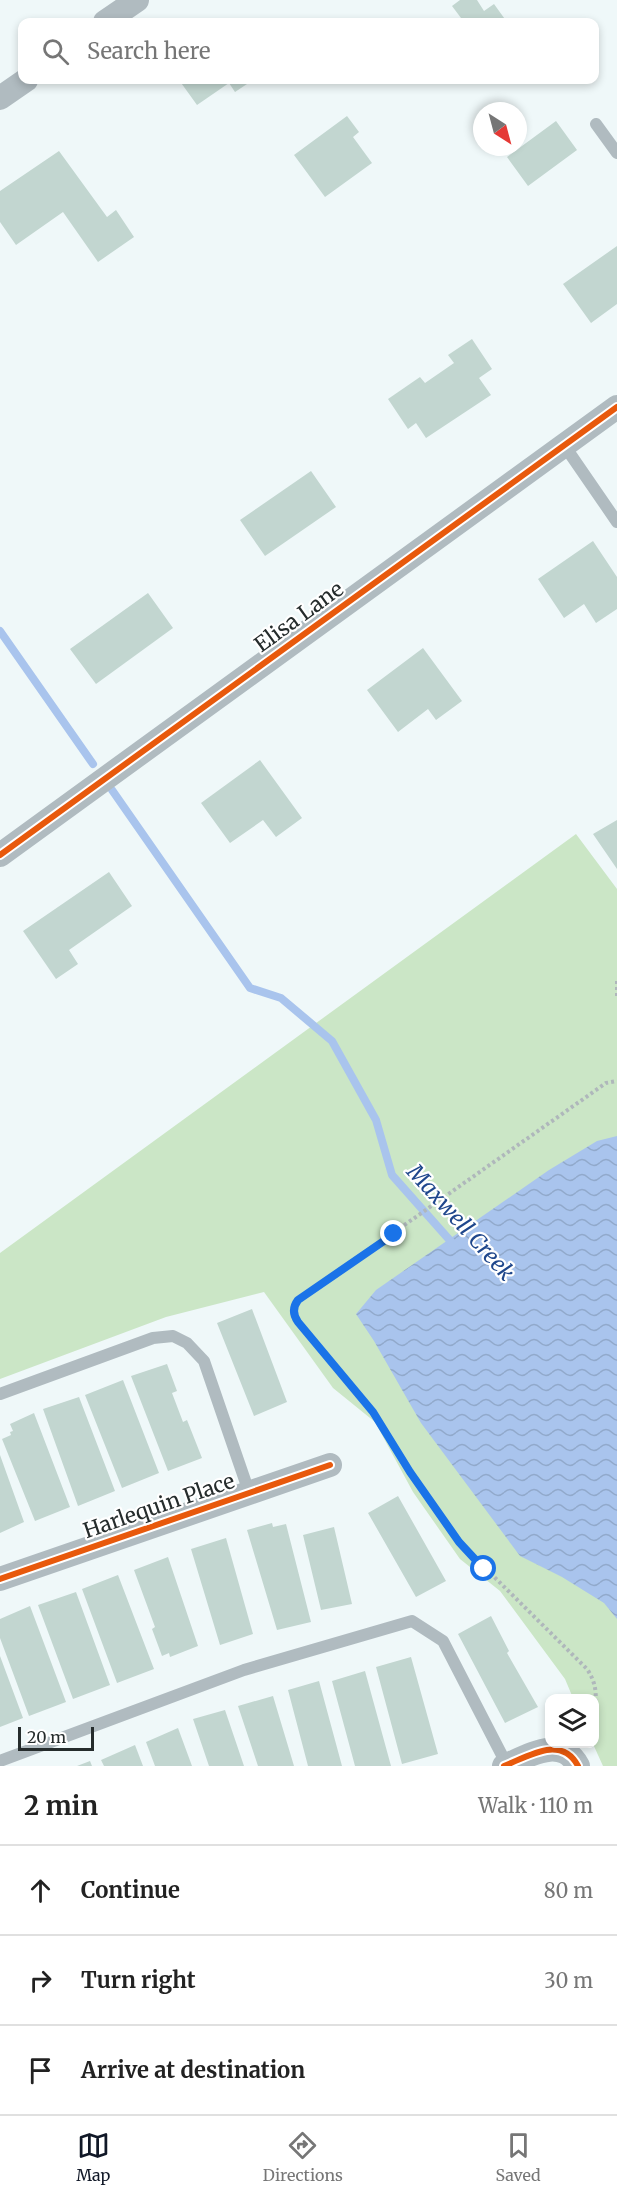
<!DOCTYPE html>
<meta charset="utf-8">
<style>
:root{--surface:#fff;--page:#f2f2f2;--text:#222;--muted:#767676;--line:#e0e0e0;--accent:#111827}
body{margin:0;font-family:Merriweather,serif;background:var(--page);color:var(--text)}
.controls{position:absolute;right:18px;bottom:18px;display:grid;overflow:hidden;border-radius:12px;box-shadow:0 3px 9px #0003}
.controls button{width:54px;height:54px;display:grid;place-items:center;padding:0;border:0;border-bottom:2px solid var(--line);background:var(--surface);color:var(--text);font:30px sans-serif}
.compass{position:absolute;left:473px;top:102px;width:54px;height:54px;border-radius:50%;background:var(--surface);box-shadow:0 3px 9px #0003;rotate:144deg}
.scale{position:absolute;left:18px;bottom:15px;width:76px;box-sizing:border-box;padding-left:6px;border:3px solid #252c2c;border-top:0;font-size:16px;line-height:21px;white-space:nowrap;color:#252c2c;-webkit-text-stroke:4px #fff;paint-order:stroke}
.stop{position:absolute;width:18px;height:18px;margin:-14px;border:4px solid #1a73e8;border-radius:50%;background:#fff}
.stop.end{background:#1a73e8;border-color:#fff;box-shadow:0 2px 6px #0008}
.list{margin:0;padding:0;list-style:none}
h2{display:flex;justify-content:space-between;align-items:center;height:78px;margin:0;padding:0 24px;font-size:26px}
h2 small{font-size:20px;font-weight:400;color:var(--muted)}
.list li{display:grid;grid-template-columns:39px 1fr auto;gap:18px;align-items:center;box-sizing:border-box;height:90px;padding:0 24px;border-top:2px solid var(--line)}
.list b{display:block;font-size:22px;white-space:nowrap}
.list em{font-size:20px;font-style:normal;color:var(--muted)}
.icon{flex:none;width:33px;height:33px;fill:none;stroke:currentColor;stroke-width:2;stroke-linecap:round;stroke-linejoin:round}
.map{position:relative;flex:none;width:617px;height:1766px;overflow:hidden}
.search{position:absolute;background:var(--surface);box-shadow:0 3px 9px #0003;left:18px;right:18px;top:18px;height:66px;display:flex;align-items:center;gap:15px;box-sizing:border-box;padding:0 21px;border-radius:12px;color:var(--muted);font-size:22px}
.sheet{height:348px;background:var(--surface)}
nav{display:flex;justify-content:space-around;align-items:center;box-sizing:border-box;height:84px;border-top:2px solid var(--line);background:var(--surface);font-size:16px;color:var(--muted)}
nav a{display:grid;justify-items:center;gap:3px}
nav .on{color:var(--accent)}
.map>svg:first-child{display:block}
</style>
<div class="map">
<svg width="617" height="1766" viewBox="0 0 617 1766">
<defs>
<pattern id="water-waves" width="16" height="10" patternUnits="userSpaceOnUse" patternTransform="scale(1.5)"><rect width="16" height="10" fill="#a9c4ed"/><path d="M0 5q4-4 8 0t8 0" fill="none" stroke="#91a9cb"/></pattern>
</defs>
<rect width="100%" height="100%" fill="#eff8f9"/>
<path fill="#cbe6c6" d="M 576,834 L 617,889 L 617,1766 L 603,1766 L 593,1744 L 594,1744 L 594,1698 L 573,1698 L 565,1679 L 500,1591 L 460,1559 L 413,1492 L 375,1422 L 333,1388 L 264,1292 L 166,1317 L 0,1379 L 0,1253 Z"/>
<path fill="url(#water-waves)" d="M 617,1136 L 617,1619 L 604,1603 L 562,1577 L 520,1556 L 421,1423 L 374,1341 L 356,1314 L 376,1290 L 549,1170 L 597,1141 Z"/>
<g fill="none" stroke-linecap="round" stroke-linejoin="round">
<path stroke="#a9c4ed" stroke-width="8" d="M 0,631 L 93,764
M 112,790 L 250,988 L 281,998 L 332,1041 L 376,1120 L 392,1175 L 454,1245"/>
</g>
<path fill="#c2d6d0" d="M 460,0 L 477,0 L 484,11 L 494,4 L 507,22 L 464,22 L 452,6 Z
M 179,80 L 253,80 L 235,92 L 229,83 L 197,105 Z
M 347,116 L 359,132 L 353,137 L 372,163 L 325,197 L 294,155 Z
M 556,121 L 577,150 L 528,186 L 507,157 Z
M 59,151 L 107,217 L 116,210 L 134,237 L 98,262 L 63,212 L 16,245 L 0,222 L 0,191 Z
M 617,246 L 617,304 L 591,323 L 563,284 Z
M 472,339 L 492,369 L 479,378 L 491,395 L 426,438 L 416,423 L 408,429 L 388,399 L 420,377 L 425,383 L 454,363 L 448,355 Z
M 311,471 L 336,507 L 265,556 L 240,520 Z
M 593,541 L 617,577 L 617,609 L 596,623 L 584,604 L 564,618 L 538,579 Z
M 148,593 L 173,628 L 96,684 L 70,649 Z
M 423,648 L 462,701 L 436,720 L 428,709 L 398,732 L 367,690 Z
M 260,760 L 302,818 L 276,837 L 263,820 L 230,843 L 201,803 Z
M 617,820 L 617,869 L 593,834 Z
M 109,872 L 132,906 L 69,950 L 78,964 L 56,979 L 23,931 Z
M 252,1309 L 287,1402 L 254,1416 L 217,1323 Z
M 167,1364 L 177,1391 L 172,1393 L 183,1422 L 187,1420 L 202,1458 L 168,1471 L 131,1376 Z
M 123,1380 L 159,1473 L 122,1488 L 85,1395 Z
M 79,1397 L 115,1491 L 78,1506 L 43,1409 Z
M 34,1413 L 70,1507 L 35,1521 L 2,1439 L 11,1435 L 10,1432 L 13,1431 L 10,1424 Z
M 0,1455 L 24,1522 L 0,1533 Z
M 398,1496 L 446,1581 L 416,1597 L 368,1513 Z
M 272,1523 L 273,1527 L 286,1524 L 311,1622 L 277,1630 L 247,1530 Z
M 334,1527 L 352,1604 L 321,1610 L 303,1535 Z
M 226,1538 L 253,1634 L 220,1645 L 191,1549 Z
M 168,1557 L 198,1646 L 170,1657 L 169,1653 L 162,1656 L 152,1629 L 155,1627 L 134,1570 Z
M 118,1575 L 154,1669 L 117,1683 L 82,1589 Z
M 76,1592 L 110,1685 L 73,1699 L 38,1605 Z
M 30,1606 L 66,1702 L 29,1716 L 0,1638 L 0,1619 Z
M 491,1616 L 509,1651 L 507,1653 L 538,1707 L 505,1723 L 458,1634 Z
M 0,1656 L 23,1718 L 0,1727 Z
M 411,1657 L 438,1754 L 402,1764 L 376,1667 Z
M 365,1671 L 391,1766 L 355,1766 L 332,1681 Z
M 319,1681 L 342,1766 L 308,1766 L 288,1690 Z
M 273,1696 L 294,1766 L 258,1766 L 238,1706 Z
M 225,1710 L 244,1766 L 209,1766 L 193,1719 Z
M 178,1728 L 192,1766 L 155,1766 L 146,1742 Z
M 135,1745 L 143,1766 L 104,1766 L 101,1760 Z
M 90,1761 L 92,1766 L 77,1766 Z"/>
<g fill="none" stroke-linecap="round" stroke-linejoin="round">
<path stroke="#afb7bb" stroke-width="4" stroke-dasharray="3 3" stroke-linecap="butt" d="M 617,981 L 617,999
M 594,1714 C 597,1696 597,1684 587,1669 L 459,1542 L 410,1472 L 373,1412 L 298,1322 C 293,1315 292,1308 298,1300 L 606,1083 L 617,1081"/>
<path stroke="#b0bbc0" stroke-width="12" d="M 596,124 L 617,153
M 564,445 L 617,522
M 0,1394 L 153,1338 L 173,1336 L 187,1343 L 204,1361 L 249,1492
M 0,1761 L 244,1670 L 412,1621 L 443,1641 L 507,1765"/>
<path stroke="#b0bbc0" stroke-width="24" d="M 105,22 L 137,0
M 0,98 L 26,80
M 0,855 L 617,407
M 0,1579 L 330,1465
M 504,1766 C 527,1757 561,1734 578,1766"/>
<defs>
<path id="cycleway" d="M 0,855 L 617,407
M 0,1579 L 330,1465
M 504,1766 C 527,1757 561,1734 578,1766"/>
</defs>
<use href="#cycleway" stroke="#fff" stroke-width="10"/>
<use href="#cycleway" stroke="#e8590c" stroke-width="6"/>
</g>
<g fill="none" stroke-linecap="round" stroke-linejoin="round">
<path stroke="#1a73e8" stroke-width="8" d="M 394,1234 L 298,1300 C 292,1308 293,1315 298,1322 L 373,1412 L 410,1472 L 459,1542 L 484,1569"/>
</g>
<g text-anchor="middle" stroke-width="4.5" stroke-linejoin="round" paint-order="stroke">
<g font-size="21" fill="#252c2c" stroke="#fff">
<text transform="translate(299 617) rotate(-36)" y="7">Elisa Lane</text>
<text transform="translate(159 1506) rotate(-19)" y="7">Harlequin Place</text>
</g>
<g font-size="22" font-style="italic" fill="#1f478c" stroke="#fff">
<text transform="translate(461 1222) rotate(48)" y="8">Maxwell Creek</text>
</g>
</g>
</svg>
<div class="controls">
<button><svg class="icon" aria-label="layers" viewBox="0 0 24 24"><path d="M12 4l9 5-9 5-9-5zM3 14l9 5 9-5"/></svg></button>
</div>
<svg class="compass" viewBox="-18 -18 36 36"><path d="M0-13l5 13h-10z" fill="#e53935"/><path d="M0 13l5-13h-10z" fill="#767676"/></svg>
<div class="scale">20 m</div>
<div class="stop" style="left:484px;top:1569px"></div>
<div class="stop end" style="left:394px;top:1234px"></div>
<div class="search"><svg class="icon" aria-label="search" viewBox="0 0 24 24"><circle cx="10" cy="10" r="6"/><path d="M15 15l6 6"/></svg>Search here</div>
</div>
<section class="sheet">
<h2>2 min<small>Walk · 110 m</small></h2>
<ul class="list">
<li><svg class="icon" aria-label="ahead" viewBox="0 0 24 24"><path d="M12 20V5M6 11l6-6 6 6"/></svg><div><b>Continue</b></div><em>80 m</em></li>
<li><svg class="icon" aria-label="right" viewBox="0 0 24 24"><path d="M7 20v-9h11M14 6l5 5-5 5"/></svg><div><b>Turn right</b></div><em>30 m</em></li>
<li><svg class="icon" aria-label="arrive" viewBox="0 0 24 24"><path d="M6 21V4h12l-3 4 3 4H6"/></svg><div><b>Arrive at destination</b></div></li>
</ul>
</section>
<nav>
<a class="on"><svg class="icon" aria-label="map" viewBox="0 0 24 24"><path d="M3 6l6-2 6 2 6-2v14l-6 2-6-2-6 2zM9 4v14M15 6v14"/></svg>Map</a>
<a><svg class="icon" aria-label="directions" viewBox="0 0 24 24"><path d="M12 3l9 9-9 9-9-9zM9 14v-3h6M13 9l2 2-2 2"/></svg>Directions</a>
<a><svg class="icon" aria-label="saved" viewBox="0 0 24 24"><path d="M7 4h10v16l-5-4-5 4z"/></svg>Saved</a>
</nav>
